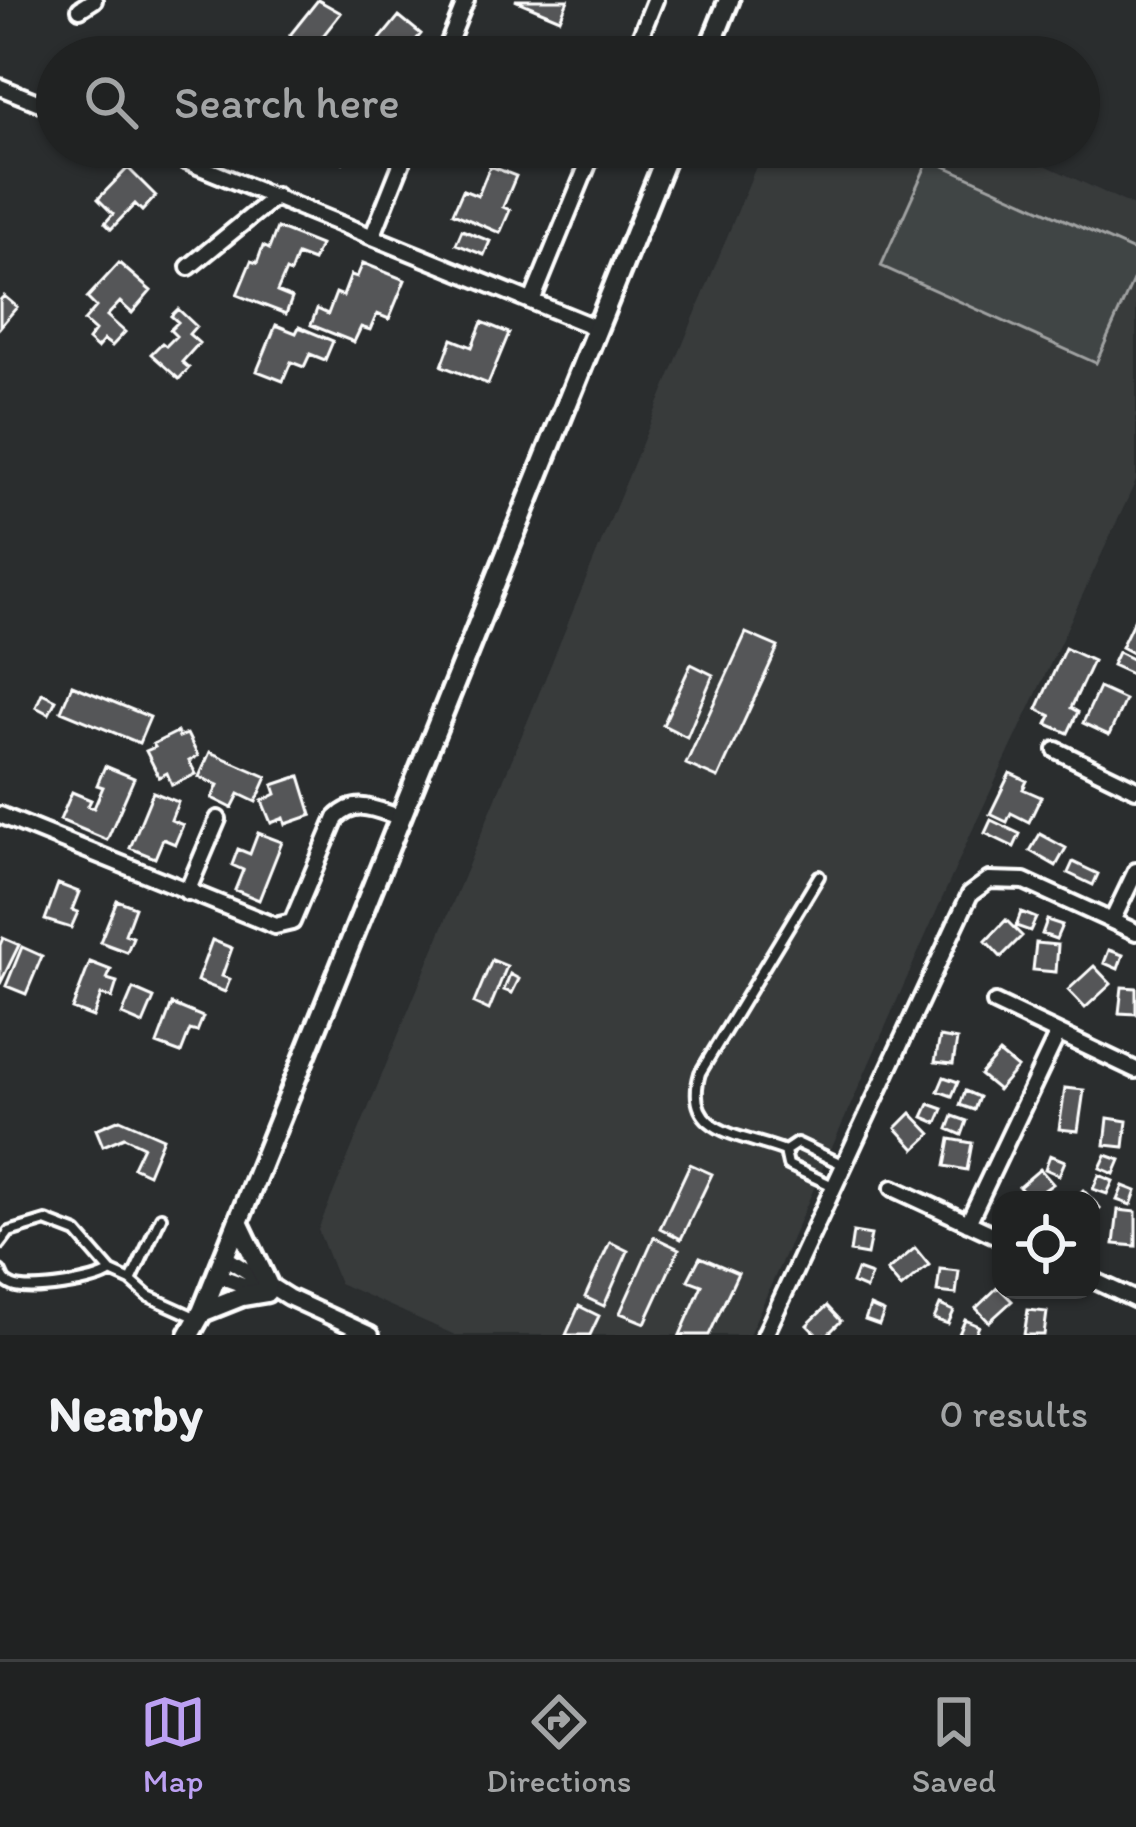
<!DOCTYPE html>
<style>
:root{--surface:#202222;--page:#2d2f2f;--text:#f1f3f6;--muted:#a2a4a5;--line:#3d3f40;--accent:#bca0f2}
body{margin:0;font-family:Itim,sans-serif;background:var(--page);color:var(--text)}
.controls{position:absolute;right:36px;bottom:36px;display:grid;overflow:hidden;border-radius:24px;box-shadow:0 3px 9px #0004}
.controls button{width:108px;height:108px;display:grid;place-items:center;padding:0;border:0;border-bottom:3px solid var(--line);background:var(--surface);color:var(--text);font:60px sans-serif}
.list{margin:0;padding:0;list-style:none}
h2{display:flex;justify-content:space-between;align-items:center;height:156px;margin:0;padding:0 48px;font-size:51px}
h2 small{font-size:39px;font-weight:400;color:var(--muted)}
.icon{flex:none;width:66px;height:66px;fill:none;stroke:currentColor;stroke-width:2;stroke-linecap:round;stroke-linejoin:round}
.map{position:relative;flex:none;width:1136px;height:1335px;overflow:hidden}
.search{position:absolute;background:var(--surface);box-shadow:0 3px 9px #0004;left:36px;right:36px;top:36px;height:132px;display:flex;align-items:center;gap:30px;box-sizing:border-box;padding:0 42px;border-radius:66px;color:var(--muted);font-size:45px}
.sheet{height:324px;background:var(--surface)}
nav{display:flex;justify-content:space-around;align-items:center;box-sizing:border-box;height:168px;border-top:3px solid var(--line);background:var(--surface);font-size:33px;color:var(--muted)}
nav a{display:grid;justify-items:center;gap:6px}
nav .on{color:var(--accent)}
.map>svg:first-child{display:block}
</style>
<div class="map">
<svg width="1136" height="1335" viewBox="0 0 1136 1335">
<rect width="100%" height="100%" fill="#2a2d2e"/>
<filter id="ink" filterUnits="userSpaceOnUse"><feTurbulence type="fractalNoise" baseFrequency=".00833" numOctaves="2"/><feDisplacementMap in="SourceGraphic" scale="24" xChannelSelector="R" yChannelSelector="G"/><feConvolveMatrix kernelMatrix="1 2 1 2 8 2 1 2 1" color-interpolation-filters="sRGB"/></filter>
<g filter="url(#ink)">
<path fill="#373a3b" d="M 764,147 L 1006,147 L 1136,207 L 1136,481 L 972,831 L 749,1335 L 455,1335 L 339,1283 L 318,1230 Z"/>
<path fill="#414445" stroke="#a0a2a2" stroke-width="3" d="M 929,159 L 1136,252 L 1136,274 L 1096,363 L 881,266 Z"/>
<path fill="#555758" stroke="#fff" stroke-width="3" d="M 318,0 L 341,13 L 311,51 L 290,35 Z
M 515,0 L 568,0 L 560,19 Z
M 399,16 L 421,34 L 402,57 L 382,57 L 372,49 Z
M 325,147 L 354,147 L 343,162 Z
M 490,166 L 516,176 L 503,207 L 510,210 L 500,233 L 453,213 L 463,190 L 478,196 Z
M 128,168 L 156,196 L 142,211 L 135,204 L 111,229 L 105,223 L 113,214 L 98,199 Z
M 277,228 L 320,245 L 313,261 L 297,255 L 290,273 L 286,271 L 277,292 L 292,298 L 286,314 L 237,295 L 251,261 L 257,263 L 263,246 L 269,249 Z
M 462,230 L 490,241 L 484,255 L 456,244 Z
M 119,263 L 151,291 L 132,313 L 120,302 L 107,316 L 125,332 L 112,346 L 104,340 L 97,348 L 88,340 L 95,331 L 84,321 L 96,307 L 87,298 Z
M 363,263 L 405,280 L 389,319 L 377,314 L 370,330 L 361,327 L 354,342 L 311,325 L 317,309 L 328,314 L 336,293 L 343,296 L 351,275 L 357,277 Z
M 4,296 L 17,307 L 0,327 L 0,300 Z
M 178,309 L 196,326 L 189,334 L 199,343 L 182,362 L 189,368 L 179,379 L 151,354 L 162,343 L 166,346 L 176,336 L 170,330 L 178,322 L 171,316 Z
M 482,322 L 509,333 L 488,384 L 442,366 L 452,339 L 472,347 Z
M 276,325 L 296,333 L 299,327 L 333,341 L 325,360 L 310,354 L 304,367 L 291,362 L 283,381 L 257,371 Z
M 1136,616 L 1136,655 L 1121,647 Z
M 746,633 L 778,647 L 718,778 L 686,764 Z
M 1065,648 L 1093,661 L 1071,708 L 1078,712 L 1068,733 L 1047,724 L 1051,716 L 1037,709 Z
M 1118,652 L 1136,661 L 1136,676 L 1112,665 Z
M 691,664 L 713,675 L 687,737 L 663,725 Z
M 72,685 L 150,717 L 139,743 L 61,711 Z
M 1099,688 L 1125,700 L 1109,735 L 1083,723 Z
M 42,693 L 56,700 L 49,714 L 36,707 Z
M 177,732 L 179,737 L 187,734 L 198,756 L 189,761 L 196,774 L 172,785 L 167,773 L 159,777 L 146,751 L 155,747 L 153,744 Z
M 210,752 L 267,777 L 256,802 L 239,794 L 232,808 L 212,798 L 218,785 L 199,777 Z
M 105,766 L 134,778 L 107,840 L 60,820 L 72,792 L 91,800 L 88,806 L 94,808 L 103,787 L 97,785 Z
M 1010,773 L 1027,781 L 1023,789 L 1041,797 L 1029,822 L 1011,813 L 1007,822 L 990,814 Z
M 300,776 L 312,815 L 286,824 L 284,818 L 271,823 L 262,801 L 276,794 L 273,785 Z
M 153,792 L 178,802 L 171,820 L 183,825 L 175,844 L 163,839 L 155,858 L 130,848 Z
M 991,820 L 1020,834 L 1014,847 L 985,833 Z
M 258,833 L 282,842 L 259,900 L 235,890 L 243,870 L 232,865 L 238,849 L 250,854 Z
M 1040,834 L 1066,848 L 1056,866 L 1030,851 Z
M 1073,862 L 1098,874 L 1093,885 L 1068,873 Z
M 58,884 L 79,892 L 72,910 L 78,912 L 71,928 L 45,920 Z
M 117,900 L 135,907 L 125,934 L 133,937 L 127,952 L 100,942 Z
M 1021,912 L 1036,918 L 1030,931 L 1016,926 Z
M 1006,920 L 1022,936 L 1001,957 L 986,941 Z
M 1047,920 L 1062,925 L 1056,939 L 1042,934 Z
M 3,938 L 19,945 L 0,984 L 0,945 Z
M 212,940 L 232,948 L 222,976 L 230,979 L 225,992 L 197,981 Z
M 1036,943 L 1058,945 L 1056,972 L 1033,970 Z
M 22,947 L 42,956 L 26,994 L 6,986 Z
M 1109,950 L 1123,955 L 1118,969 L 1104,963 Z
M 492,960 L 507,966 L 489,1010 L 474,1003 Z
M 90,962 L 111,970 L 107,979 L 117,982 L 112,998 L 101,995 L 93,1017 L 72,1009 Z
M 1094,966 L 1111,984 L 1085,1008 L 1068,990 Z
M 510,974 L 519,979 L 512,993 L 504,990 Z
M 1122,987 L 1136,988 L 1136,1014 L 1119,1013 Z
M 133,989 L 154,998 L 143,1024 L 122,1015 Z
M 172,1004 L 203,1017 L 197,1032 L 190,1030 L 181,1053 L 157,1044 Z
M 940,1037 L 957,1040 L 953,1064 L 935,1062 Z
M 999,1053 L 1017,1068 L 998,1090 L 980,1075 Z
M 944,1077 L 958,1082 L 952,1096 L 938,1091 Z
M 1065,1088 L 1084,1090 L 1078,1131 L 1059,1129 Z
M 965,1091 L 979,1097 L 974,1110 L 960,1105 Z
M 929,1104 L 943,1109 L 937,1123 L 923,1117 Z
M 911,1113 L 931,1134 L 915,1149 L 896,1128 Z
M 953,1116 L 967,1121 L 962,1135 L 948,1129 Z
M 1108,1118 L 1127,1121 L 1124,1147 L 1105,1145 Z
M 120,1119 L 163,1138 L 148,1174 L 133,1167 L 143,1146 L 124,1137 L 103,1146 L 96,1129 Z
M 950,1139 L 972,1143 L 967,1170 L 945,1166 Z
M 1050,1155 L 1065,1161 L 1059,1175 L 1045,1169 Z
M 1106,1155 L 1120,1160 L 1114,1174 L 1100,1168 Z
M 690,1164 L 712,1174 L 681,1239 L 660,1228 Z
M 1040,1169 L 1053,1184 L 1030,1200 L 1019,1187 Z
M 1099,1175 L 1113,1181 L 1107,1194 L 1093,1189 Z
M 1123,1186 L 1136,1191 L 1131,1205 L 1117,1200 Z
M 1083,1190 L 1100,1208 L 1091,1217 L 1091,1200 L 1072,1200 Z
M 1118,1210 L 1136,1212 L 1136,1246 L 1114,1244 Z
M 853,1232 L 871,1235 L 867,1255 L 850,1252 Z
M 654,1237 L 679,1249 L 645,1323 L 620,1313 Z
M 610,1242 L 628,1251 L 604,1306 L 585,1297 Z
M 915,1248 L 929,1265 L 901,1288 L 887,1271 Z
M 700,1257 L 738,1273 L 709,1335 L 680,1335 L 702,1285 L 688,1280 Z
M 940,1269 L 959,1271 L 956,1294 L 937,1292 Z
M 857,1270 L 871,1275 L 866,1289 L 852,1283 Z
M 998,1287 L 1012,1301 L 989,1322 L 976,1308 Z
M 940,1305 L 954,1311 L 948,1324 L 934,1319 Z
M 579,1306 L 599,1316 L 590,1335 L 566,1335 Z
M 827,1306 L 841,1321 L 827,1335 L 817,1335 L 807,1325 Z
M 870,1306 L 884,1312 L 879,1325 L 865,1320 Z
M 1028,1310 L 1047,1312 L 1044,1335 L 1024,1335 Z
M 965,1320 L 979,1326 L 975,1335 L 959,1334 Z"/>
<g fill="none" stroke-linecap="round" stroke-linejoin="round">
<defs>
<path id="lane" d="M 819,876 L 700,1073 C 682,1134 741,1134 785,1151 L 788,1165 L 833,1186
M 785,1151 L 797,1143 L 844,1165
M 0,1244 L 9,1232 L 46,1221 L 77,1233 L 111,1272 L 131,1281 L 148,1296 L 197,1318
M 0,1271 C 5,1280 3,1281 13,1286 C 31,1293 96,1283 111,1272
M 131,1281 L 161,1217"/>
<path id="street" d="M 80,9 L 94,0
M 443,57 L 466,0
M 632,57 L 655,0
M 0,87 L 57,110
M 151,147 L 597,328
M 373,235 L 408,147
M 189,267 L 276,196
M 532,301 L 595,147
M 1056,750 L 1136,789
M 0,815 L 275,926 L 292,922 L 336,818 C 357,797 376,810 402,818
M 187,892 L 218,819
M 1112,921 L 1136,871
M 995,1003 L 1136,1070
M 893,1188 L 1001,1238
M 968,1223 L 1058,1033
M 223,1256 L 288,1297 L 371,1335
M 216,1275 L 260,1291
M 1091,1279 L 1136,1300
M 765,1335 L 970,894 L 989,880 L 1024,881 L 1136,932"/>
<path id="secondary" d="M 706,57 L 729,0
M 238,1222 L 267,1283
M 202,1312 L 242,1296 L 266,1292
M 189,1335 L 202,1312 L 670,147"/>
</defs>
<use href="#lane" stroke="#fff" stroke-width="16"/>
<use href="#street" stroke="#fff" stroke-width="22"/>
<use href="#secondary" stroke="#fff" stroke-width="27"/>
<use href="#lane" stroke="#2a2d2e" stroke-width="8"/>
<use href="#street" stroke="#2a2d2e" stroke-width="14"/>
<use href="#secondary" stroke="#2a2d2e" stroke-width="18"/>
</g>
</g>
</svg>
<div class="controls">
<button><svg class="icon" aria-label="locate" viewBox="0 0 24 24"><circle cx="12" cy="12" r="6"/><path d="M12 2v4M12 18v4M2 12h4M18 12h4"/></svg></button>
</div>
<div class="search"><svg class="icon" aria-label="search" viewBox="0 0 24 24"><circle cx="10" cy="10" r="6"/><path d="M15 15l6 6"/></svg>Search here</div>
</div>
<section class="sheet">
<h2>Nearby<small>0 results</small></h2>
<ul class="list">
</ul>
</section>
<nav>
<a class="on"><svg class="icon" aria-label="map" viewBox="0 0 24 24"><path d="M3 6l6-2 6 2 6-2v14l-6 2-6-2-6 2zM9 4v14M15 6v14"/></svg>Map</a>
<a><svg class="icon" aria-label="directions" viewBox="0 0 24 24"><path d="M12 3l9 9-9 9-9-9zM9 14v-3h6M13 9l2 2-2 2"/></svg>Directions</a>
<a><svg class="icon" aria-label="saved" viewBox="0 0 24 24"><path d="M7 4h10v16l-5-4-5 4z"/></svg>Saved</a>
</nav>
